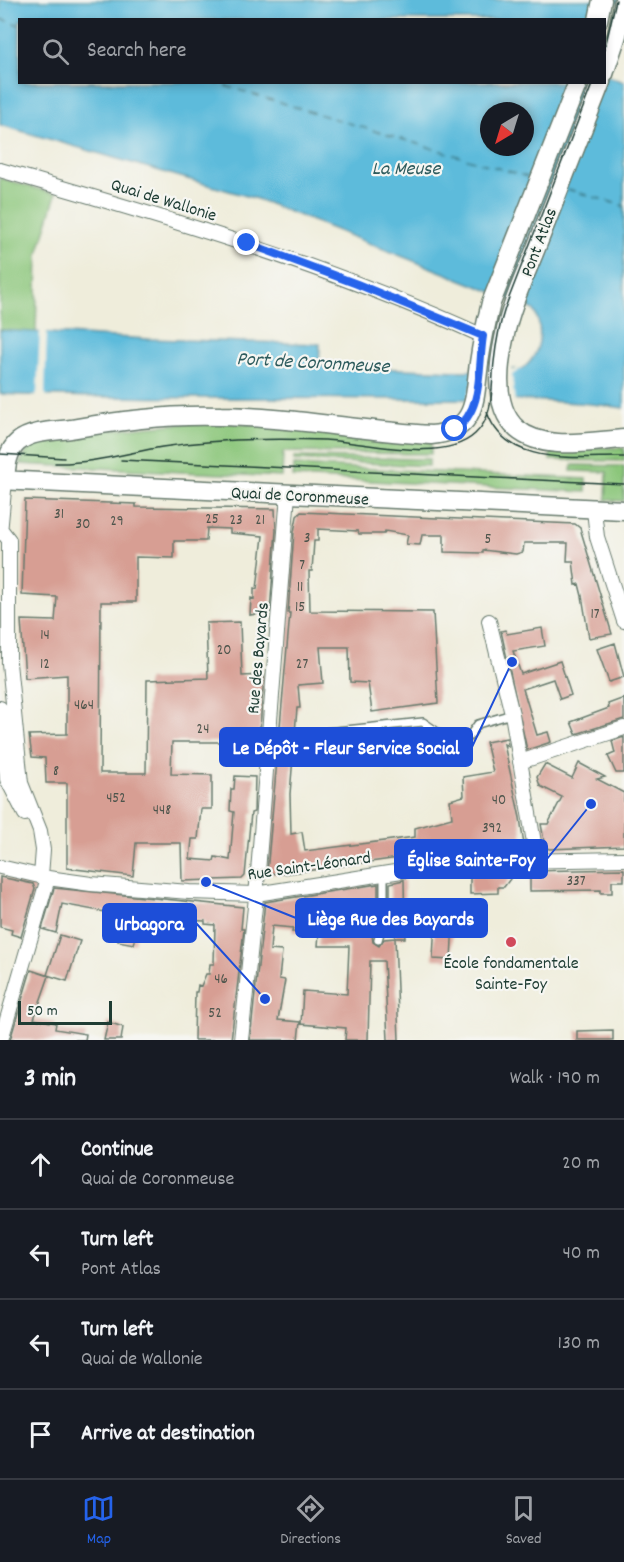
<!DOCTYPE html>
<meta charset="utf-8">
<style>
:root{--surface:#171b24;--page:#20242c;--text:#f1f3f6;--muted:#9ea1a6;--line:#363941;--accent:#2563eb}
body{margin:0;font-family:Dekko,sans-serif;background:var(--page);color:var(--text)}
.compass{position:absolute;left:480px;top:102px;width:54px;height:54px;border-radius:50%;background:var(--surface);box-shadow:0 3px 9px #0003;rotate:218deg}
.scale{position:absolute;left:18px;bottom:15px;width:94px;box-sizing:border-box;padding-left:6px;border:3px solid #1f3d34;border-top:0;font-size:16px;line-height:21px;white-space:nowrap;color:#1f3d34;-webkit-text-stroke:4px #f6f6f2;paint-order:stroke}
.stop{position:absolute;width:18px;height:18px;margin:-14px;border:4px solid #2563eb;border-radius:50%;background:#fff}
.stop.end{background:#2563eb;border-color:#fff;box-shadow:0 2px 6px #0008}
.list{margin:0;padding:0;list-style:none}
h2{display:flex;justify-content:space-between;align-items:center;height:78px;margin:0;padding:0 24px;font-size:26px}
h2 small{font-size:20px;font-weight:400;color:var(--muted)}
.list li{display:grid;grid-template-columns:39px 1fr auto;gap:18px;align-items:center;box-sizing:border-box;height:90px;padding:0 24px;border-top:2px solid var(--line)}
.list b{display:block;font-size:22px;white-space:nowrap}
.list p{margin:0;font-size:20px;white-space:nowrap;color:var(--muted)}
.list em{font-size:20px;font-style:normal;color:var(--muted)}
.icon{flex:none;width:33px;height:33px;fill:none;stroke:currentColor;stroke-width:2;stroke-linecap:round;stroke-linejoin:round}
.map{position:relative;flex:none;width:624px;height:1040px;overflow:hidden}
.search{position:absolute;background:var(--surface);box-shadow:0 3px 9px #0003;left:18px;right:18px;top:18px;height:66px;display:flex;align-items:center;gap:15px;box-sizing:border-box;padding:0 21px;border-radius:0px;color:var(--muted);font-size:22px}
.sheet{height:438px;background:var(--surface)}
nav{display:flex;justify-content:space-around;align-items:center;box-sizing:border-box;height:84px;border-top:2px solid var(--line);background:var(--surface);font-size:16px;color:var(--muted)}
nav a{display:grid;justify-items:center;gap:3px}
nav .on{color:var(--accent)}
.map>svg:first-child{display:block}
</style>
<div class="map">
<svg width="624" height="1040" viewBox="0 0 624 1040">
<rect width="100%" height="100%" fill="#f6f6f2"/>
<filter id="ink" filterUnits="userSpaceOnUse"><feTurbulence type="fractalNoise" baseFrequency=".0167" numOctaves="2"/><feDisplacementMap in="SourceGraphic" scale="12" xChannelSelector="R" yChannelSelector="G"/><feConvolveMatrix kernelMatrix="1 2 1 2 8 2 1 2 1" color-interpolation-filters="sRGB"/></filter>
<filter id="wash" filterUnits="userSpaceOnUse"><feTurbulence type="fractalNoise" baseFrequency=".008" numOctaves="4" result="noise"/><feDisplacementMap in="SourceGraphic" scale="24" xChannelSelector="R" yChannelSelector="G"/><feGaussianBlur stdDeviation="1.35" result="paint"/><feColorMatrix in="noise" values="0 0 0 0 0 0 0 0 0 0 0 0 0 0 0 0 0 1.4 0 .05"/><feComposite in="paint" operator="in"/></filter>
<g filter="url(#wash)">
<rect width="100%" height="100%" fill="#efeddb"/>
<path fill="#8bc67a" stroke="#558257" stroke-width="1.5" d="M 0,178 L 56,194 L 38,254 L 36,333 L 0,330 Z
M 212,421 L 431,439 L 431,454 L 283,452 L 282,477 L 19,464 L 29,448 L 39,441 L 93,431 Z
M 551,446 L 624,448 L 624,461 L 550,460 Z
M 294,457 L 429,459 L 429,466 L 294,460 Z
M 294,465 L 586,479 L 586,492 L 293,477 Z
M 572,465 L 624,466 L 624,501 L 606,500 L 607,472 L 571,471 Z"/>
<path fill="#5dbbdb" stroke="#3e7c88" stroke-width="1.5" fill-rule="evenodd" d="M 0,0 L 624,0 L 594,12 L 592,20 L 20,20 L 20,82 L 604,82 L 605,75 L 624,82 L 624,408 C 555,398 484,400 415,399 C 276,397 138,400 0,394 L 0,330 L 148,339 L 320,344 L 319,366 L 458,371 L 522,369 C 541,356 544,330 534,310 L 525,305 L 257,199 L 0,125 ZM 489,111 L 525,111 L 525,147 L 489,147 Z"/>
<path fill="#efeddb" d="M 40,330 L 47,330 L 45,393 L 49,398 L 144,402 L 1,397 L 34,398 L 37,393 Z
M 534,348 L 525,366 L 512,375 L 515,403 L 466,403 L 477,367 L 512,368 L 513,371 L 524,364 Z"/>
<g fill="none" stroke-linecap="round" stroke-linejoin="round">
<path stroke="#2e5c5e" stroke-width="1.5" stroke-dasharray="8 6" stroke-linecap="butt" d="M 0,19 L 20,25
M 212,82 L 531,178
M 567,189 L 624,206"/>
</g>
<g id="blocks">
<path fill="#d79e93" d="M 25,500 L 136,504 L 136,507 L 275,509 L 276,530 L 270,612 L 250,615 L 251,598 L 254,599 L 254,588 L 257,589 L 263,536 L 230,533 L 230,529 L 207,528 L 206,541 L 174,541 L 174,558 L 136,557 L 136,602 L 101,602 L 100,773 L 146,773 L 147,680 L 208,678 L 206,623 L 240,622 L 242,676 L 264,675 L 258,753 L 232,753 L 231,742 L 172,742 L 171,774 L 212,775 L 212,809 L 201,809 L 198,839 L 192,839 L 190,859 L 214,861 L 215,857 L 230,860 L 234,812 L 230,811 L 231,789 L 234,789 L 235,776 L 255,777 L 254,812 L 251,813 L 245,876 L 242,879 L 182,881 L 181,843 L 136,843 L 133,876 L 67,868 L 67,783 L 46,783 L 45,758 L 32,757 L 29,735 L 67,734 L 67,675 L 25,678 L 21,620 L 55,621 L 57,597 L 22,595 Z
M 301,512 L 575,524 L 580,528 L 612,634 L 589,638 L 582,596 L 579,584 L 576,585 L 573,561 L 567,561 L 568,543 L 524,543 L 523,552 L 516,554 L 483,550 L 483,553 L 444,552 L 444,535 L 422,535 L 420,545 L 406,544 L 408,535 L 385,531 L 384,534 L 359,534 L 358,531 L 318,529 L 318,541 L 314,541 L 312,571 L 309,571 L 310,611 L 433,612 L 438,703 L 372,712 L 368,683 L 350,682 L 349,647 L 320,647 L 323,683 L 298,685 L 300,708 L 297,708 L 290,794 L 291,834 L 302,832 L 305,851 L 415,837 L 415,828 L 452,818 L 450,800 L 464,796 L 463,777 L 493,772 L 486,742 L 507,738 L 508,746 L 504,744 L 520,818 L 524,845 L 521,848 L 456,850 L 284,874 L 267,873 L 290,613 L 288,613 L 294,532 L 297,516 Z
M 542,628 L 545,646 L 513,651 L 521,674 L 560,661 L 571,695 L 560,699 L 553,679 L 523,689 L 537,735 L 548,732 L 551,742 L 527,750 L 501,631 L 505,630 L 507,634 Z
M 615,643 L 624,677 L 609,682 L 597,649 Z
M 624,698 L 624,719 L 576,734 L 571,722 L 609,708 L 608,704 Z
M 624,737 L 624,773 L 616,773 L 608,756 L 615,753 L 612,741 Z
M 579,763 L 605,777 L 597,779 L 624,793 L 624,846 L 549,849 L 545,846 L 541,824 L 548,824 L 562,797 L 540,786 L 537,777 L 545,764 L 572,778 Z
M 624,869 L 624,881 L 612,881 L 612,893 L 601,893 L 601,890 L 530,891 L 530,871 Z
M 511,870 L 510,879 L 504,887 L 498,887 L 498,893 L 470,894 L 470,874 Z
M 0,877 L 33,884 L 35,889 L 21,937 L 11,934 L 12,930 L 0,927 Z
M 404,880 L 405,938 L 395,938 L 399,1040 L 388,1040 L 384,961 L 370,961 L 368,1040 L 345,1040 L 346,1028 L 301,1024 L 303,991 L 347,994 L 349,946 L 318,946 L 319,933 L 292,932 L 293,928 L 272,926 L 270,950 L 282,951 L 279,979 L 285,980 L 278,1020 L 300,1022 L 298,1040 L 250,1040 L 265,902 L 378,884 L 378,918 L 370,921 L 373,942 L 379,946 L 384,939 L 395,938 L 394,919 L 390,919 L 390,883 Z
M 54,888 L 243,907 L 241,929 L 244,929 L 231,1040 L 194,1040 L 195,992 L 197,992 L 198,985 L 201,986 L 206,974 L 209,974 L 210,964 L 214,964 L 215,925 L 205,924 L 205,921 L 184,920 L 184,924 L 162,921 L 161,927 L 140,924 L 134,944 L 118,941 L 127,916 L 62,904 L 56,933 L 42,929 Z
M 435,919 L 453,920 L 451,960 L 433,959 Z
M 60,935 L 80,941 L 67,981 L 47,975 Z
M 31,970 L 49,976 L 34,1019 L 56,1023 L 55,1029 L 86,1034 L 85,1040 L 10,1040 Z
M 108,1022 L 123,1027 L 121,1040 L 104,1040 Z
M 613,1030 L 613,1040 L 577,1040 L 577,1031 Z"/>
</g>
</g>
<g filter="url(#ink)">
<use href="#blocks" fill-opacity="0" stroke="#687b6e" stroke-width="1.5"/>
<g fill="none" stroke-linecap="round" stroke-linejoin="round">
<defs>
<path id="lane" d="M 316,733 L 423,722 L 449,740 L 468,738 L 478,724 L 512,714
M 378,940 L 384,919 L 384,873"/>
<path id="street" d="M 0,170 C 164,217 328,265 483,336
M 594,510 L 597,537 L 624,621
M 2,531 L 9,540 L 9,663 L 21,783 L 40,831 L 43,850 L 41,876
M 0,533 L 5,480
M 489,621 L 512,714 L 537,860
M 0,708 L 7,779 L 25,814
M 520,762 L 624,728
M 0,867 L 48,878 L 91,884 L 189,892 L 256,894 L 414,869 L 516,861 L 624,859
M 1,1040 L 48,878
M 241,1040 L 256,897 L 288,494"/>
<path id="secondary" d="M 598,20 L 602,0
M 604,74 L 617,35 L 624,0
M 601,82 C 579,138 557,193 536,248 C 524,278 510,307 504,339 C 498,367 493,408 517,429 C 544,452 592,441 624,439
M 0,480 L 624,510
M 5,480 C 6,467 7,451 18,442 C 31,431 54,431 71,429 C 121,420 171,414 221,416 C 291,417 361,431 431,435 C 478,431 474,399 479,363 C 482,342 486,323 491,303 L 578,82"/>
</defs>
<use href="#lane" stroke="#687b6e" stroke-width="10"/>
<use href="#street" stroke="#687b6e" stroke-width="16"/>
<use href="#secondary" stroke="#687b6e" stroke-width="21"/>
<use href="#lane" stroke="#fff" stroke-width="7"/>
<use href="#street" stroke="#fff" stroke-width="14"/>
<use href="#secondary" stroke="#fff" stroke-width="18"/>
<path stroke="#1f3d34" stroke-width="1.5" d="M 604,52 L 616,0
M 487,412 C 506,468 577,456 624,457
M 0,454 L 64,458
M 121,460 L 624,484
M 55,463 C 91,464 127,453 162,447 C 216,439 271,438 325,440 C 366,442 443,464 475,434 C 495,416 491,386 494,362 C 496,343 499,326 505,308 L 593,82"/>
</g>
</g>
<g fill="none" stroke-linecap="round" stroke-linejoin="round" filter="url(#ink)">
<path stroke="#2563eb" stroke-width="8" d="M 247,243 L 357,284 L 483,336 C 478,366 484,411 455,429"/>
</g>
<circle fill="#d1495b" stroke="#f6f6f2" stroke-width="2" cx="511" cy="942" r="6"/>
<g text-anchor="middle" stroke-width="4.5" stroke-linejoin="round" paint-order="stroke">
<g font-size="15" fill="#4d554c">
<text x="59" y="518">31</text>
<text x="212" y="523">25</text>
<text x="236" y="524">23</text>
<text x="260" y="524">21</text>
<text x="117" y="525">29</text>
<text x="83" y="528">30</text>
<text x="307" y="542">3</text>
<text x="488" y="543">5</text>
<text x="302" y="569">7</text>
<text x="300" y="591">11</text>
<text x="300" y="611">15</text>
<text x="595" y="618">17</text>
<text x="45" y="639">14</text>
<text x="224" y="654">20</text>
<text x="45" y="668">12</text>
<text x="302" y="668">27</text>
<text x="84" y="709">464</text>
<text x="203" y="733">24</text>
<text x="56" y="775">8</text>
<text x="116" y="802">452</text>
<text x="499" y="804">40</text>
<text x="162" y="814">448</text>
<text x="492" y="832">392</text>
<text x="576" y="885">337</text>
<text x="221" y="983">46</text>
<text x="215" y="1017">52</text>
</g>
<g font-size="18" fill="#1f3d34" stroke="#f6f6f2">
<text transform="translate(164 199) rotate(17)" y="6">Quai de Wallonie</text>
<text transform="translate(538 242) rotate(-69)" y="6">Pont Atlas</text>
<text transform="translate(300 495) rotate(3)" y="6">Quai de Coronmeuse</text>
<text transform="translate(257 658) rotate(-85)" y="6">Rue des Bayards</text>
<text transform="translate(309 865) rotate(-8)" y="6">Rue Saint-Léonard</text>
</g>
<g font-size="18" fill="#1f3d34" stroke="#f6f6f2">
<text x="511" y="968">École fondamentale<tspan x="511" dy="21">Sainte-Foy</tspan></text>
</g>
<g font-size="20" font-style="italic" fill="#2e5c5e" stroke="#f6f6f2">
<text x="406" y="174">La Meuse</text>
<text transform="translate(313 361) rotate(3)" y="7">Port de Coronmeuse</text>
</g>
</g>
<path fill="none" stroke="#1d4ed8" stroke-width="2" d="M512 662L472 747M591 804L547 859M206 882L296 918M265 999L196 923"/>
<g fill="#1d4ed8" stroke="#f6f6f2" stroke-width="2">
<circle cx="512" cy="662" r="6"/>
<circle cx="591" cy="804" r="6"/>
<circle cx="206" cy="882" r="6"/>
<circle cx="265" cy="999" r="6"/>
</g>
<g fill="#1d4ed8" stroke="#1d4ed8" stroke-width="2">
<rect x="220" y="728" width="252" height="38" rx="6"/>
<rect x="395" y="840" width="152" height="38" rx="6"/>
<rect x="296" y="899" width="191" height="38" rx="6"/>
<rect x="103" y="904" width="93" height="38" rx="6"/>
</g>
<g font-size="20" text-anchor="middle" font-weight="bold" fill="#fff">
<text x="346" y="754">Le Dépôt - Fleur Service Social</text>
<text x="471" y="866">Église Sainte-Foy</text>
<text x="391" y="925">Liège Rue des Bayards</text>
<text x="149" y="930">Urbagora</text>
</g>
</svg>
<svg class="compass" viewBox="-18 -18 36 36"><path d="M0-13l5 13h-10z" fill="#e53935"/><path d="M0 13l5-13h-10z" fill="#9ea1a6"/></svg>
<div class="scale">50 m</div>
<div class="stop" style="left:455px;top:429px"></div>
<div class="stop end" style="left:247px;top:243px"></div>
<div class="search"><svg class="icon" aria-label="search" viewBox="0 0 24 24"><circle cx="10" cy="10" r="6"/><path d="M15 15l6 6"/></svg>Search here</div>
</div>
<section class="sheet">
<h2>3 min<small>Walk · 190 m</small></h2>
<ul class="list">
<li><svg class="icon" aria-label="ahead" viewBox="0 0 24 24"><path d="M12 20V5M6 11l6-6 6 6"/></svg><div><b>Continue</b><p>Quai de Coronmeuse</p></div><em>20 m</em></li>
<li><svg class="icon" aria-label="left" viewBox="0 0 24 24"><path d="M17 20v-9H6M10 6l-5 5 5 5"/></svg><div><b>Turn left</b><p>Pont Atlas</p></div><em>40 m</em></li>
<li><svg class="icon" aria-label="left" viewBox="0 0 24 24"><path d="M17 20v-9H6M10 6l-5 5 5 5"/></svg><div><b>Turn left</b><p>Quai de Wallonie</p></div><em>130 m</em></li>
<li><svg class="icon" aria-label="arrive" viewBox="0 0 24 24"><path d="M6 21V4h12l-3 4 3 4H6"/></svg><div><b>Arrive at destination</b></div></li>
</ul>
</section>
<nav>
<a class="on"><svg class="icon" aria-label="map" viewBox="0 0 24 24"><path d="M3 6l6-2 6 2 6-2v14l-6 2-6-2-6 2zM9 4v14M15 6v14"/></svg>Map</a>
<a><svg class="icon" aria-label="directions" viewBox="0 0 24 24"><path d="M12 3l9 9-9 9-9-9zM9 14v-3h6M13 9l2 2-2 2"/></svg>Directions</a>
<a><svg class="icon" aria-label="saved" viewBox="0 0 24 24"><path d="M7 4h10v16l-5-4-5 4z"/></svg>Saved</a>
</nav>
